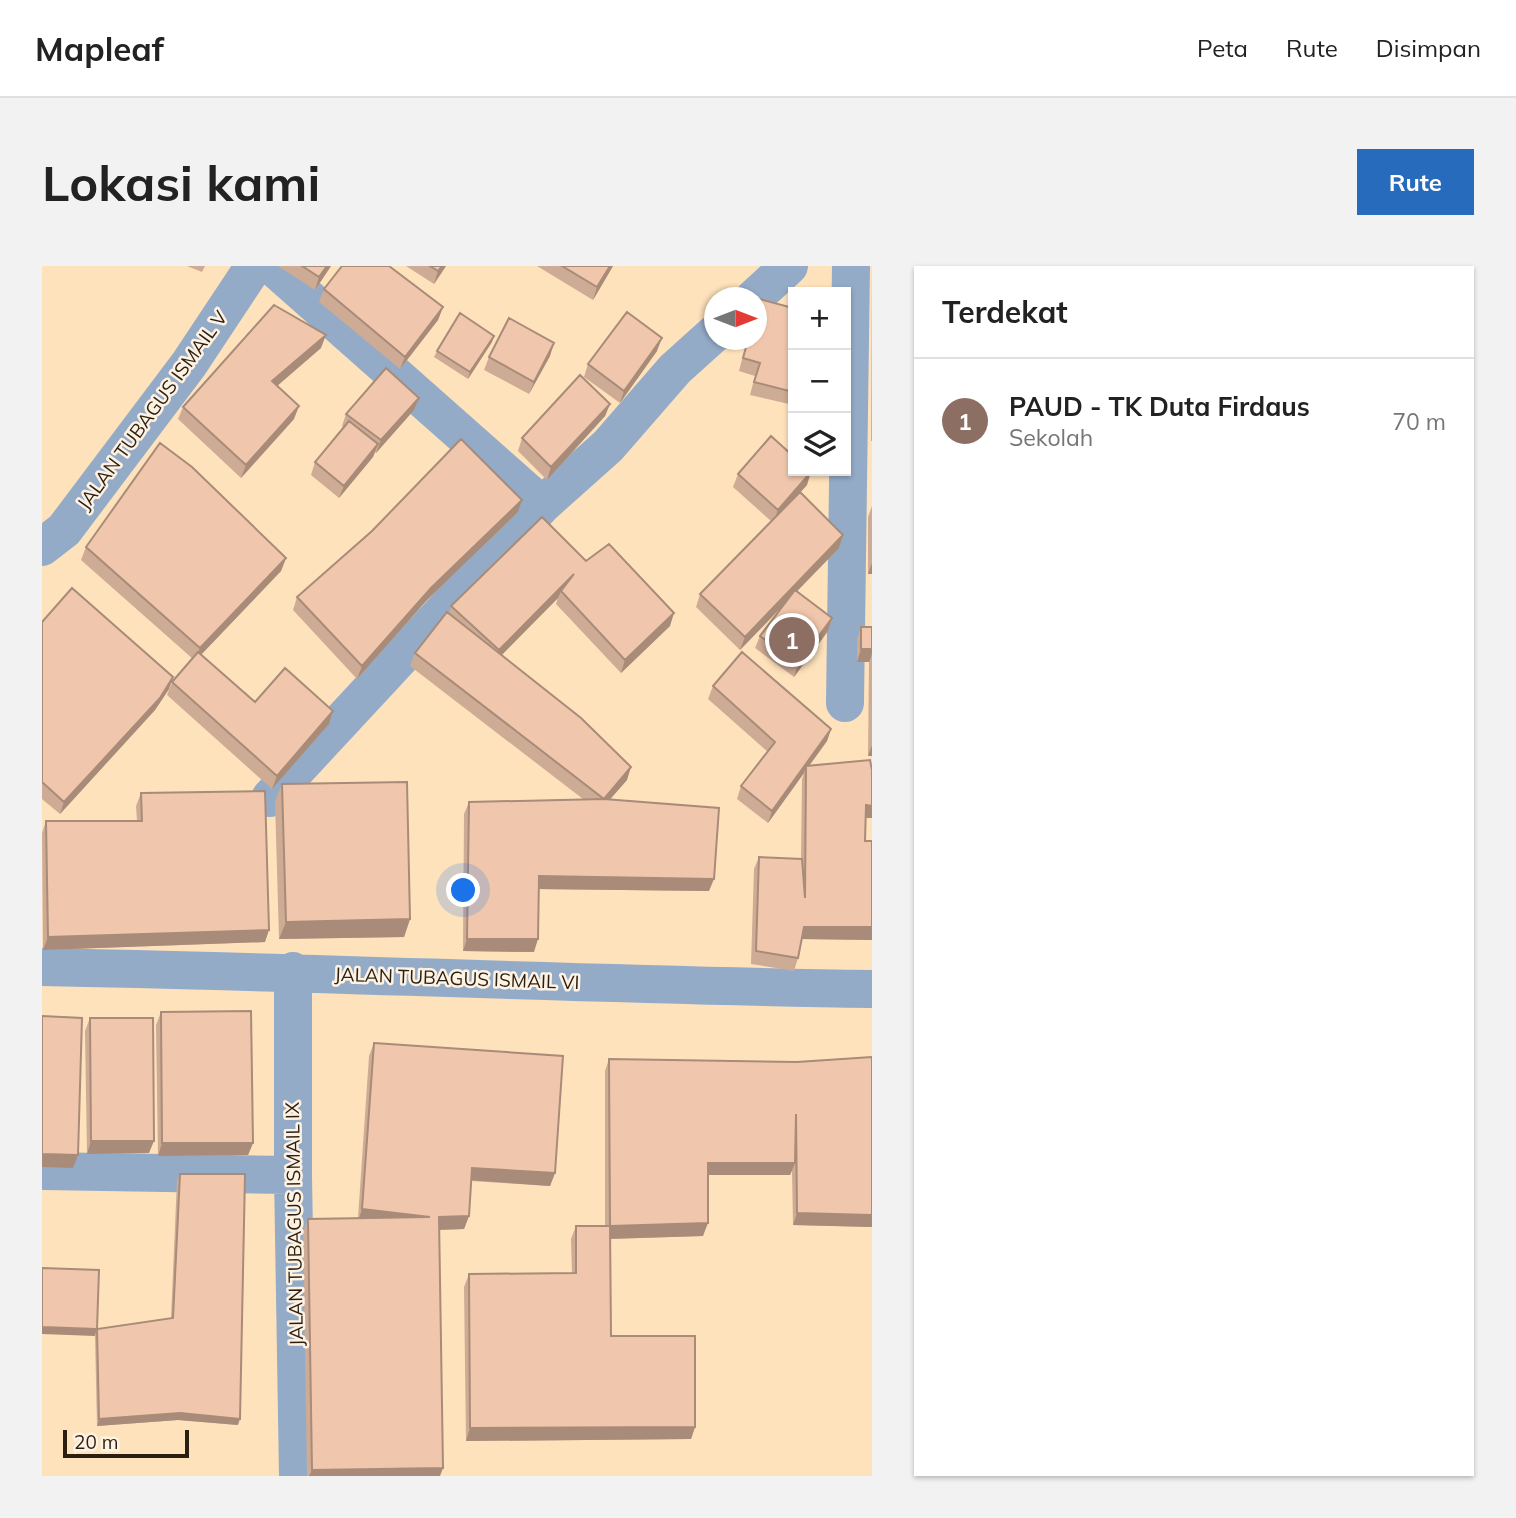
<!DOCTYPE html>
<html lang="id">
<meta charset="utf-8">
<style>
:root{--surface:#fff;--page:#f2f2f2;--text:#222;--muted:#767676;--line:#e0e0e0;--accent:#276bbc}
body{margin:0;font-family:Mulish,sans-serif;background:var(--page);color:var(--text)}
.controls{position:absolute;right:21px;top:21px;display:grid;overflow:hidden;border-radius:0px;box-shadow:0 2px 5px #0004}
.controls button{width:63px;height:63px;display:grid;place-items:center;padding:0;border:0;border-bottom:2px solid var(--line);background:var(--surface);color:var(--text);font:35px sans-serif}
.compass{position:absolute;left:662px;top:21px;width:63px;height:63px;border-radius:50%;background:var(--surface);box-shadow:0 2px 5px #0004;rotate:90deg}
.scale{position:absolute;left:21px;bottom:18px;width:126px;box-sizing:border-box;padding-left:7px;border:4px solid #2a1f11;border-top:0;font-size:19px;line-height:24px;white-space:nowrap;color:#2a1f11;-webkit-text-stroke:5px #fef2e3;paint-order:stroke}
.you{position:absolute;left:422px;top:625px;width:24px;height:24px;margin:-18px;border:5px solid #fff;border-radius:50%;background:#1a73e8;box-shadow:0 0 0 10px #1a73e833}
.badge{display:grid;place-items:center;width:46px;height:46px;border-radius:50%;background:var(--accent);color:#fff;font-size:23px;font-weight:700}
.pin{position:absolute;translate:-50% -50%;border:4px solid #fff;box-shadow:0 2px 7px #0006}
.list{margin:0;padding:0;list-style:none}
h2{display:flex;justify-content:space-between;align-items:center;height:91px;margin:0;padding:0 28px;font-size:30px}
h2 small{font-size:23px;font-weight:400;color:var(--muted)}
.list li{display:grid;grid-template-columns:46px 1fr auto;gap:21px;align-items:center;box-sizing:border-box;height:126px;padding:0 28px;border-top:2px solid var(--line)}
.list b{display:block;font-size:26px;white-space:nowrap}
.list p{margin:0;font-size:23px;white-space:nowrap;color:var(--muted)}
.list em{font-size:23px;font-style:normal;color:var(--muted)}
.icon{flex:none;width:38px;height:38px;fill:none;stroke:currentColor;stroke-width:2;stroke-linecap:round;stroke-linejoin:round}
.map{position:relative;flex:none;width:830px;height:1210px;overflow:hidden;border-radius:0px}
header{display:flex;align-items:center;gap:42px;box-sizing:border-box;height:98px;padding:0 35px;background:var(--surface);border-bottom:2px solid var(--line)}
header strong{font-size:33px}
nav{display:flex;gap:38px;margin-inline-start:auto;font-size:24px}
.intro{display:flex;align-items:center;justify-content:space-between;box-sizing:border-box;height:168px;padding:0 42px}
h1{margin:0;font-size:49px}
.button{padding:18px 32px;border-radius:0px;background:var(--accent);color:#fff;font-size:24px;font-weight:700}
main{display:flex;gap:42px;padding:0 42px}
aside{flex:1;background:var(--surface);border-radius:0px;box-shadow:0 2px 5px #0004}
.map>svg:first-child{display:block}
</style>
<header>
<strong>Mapleaf</strong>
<nav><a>Peta</a><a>Rute</a><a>Disimpan</a></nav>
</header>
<div class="intro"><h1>Lokasi kami</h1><a class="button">Rute</a></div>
<main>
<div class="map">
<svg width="830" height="1210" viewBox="0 0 830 1210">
<rect width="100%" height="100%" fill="#fee2bc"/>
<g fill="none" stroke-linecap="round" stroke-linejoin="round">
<path stroke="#94abc8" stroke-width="38" d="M 230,0 L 500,239
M 712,32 L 747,0
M 0,281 L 22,264 L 147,98 L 212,0
M 803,437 L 809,0
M 228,532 L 500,239 L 566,180 L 633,103 L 673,67
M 0,701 C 277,706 553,719 830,723
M 251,705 L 251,909 L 256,1210
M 0,905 L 251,909"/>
</g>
<path fill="#ceab94" d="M 145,0 L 163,0 L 160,6 Z
M 236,0 L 289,0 L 273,24 Z
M 364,0 L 404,0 L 392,18 Z
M 495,0 L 571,0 L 551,34 Z
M 830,0 L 830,175 L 829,175 Z
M 282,23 L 401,41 L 396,54 L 358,103 L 277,36 Z
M 717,33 L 751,42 L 751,139 L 708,129 L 713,110 L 697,105 L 705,74 L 715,74 L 715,39 Z
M 450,76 L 426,113 L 392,91 L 395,85 Z
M 279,82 L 235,119 L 252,153 L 199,212 L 136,153 L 141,141 Z
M 615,85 L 578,137 L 542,111 L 546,98 Z
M 508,90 L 487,128 L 442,104 L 447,91 Z
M 377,132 L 372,144 L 334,187 L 333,186 L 331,191 L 297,232 L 269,209 L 273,196 L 301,161 L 300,160 L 304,148 Z
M 568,138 L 563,150 L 505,214 L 476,185 L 480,172 Z
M 696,208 L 765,219 L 758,226 L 801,269 L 797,282 L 755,325 L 790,352 L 786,365 L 752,411 L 713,382 L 718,370 L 741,339 L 698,384 L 654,341 L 658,328 L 729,255 L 691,221 Z
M 830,240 L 830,308 L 826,308 L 826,251 Z
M 476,246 L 385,334 L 315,413 L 251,344 L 255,331 L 330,265 Z
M 44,281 L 244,292 L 239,305 L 159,389 L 213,436 L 291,445 L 287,458 L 230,523 L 125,429 L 130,416 L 151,393 L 39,294 Z
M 544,295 L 628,360 L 579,407 L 514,338 L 516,332 L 459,389 L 585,514 L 568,533 L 667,625 L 497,623 L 492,686 L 421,685 L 422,548 L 427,536 L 541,533 L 368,400 L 373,387 L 407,348 L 409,340 Z
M 0,356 L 127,423 L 113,444 L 18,548 L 0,533 Z
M 819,361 L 830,361 L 830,490 L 826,490 L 827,396 L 815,396 L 815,373 Z
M 671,420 L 789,463 L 785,475 L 767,500 L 830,504 L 830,552 L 823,552 L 823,575 L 830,575 L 830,674 L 760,673 L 756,692 L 752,705 L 709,698 L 712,603 L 717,591 L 759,593 L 760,513 L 762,507 L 726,557 L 695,533 L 699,520 L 726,486 L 666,433 Z
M 240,518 L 368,653 L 362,671 L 237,673 L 233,535 Z
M 99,527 L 223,676 L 1,684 L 0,567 L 4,555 L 95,555 L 94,540 Z
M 119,746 L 211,877 L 206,889 L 116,890 L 114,759 Z
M 48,752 L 107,887 L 45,888 L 43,765 Z
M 332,777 L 513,907 L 508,920 L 429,915 L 427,950 L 422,963 L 397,964 L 398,1210 L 265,1210 L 261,966 L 266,953 L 316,952 L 327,790 Z
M 830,791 L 830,961 L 751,959 L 750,905 L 748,909 L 666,909 L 661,970 L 568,973 L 569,1070 L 653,1161 L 649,1173 L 424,1175 L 422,1021 L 427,1008 L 530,1007 L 529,973 L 534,960 L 563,960 L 563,805 L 567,793 L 755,796 Z
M 138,908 L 196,1159 L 136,1154 L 55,1160 L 53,1070 L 55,1063 L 129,1052 L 135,914 Z"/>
<path fill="#a88b78" d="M 285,0 L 289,0 L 273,24 L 277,11 Z
M 400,0 L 404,0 L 392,18 L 396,5 Z
M 568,0 L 571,0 L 551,34 L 555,21 Z
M 401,41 L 396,54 L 358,103 L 363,91 Z
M 284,69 L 279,82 L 226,128 L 230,115 Z
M 452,70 L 450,76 L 426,113 L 428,106 Z
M 620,72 L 615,85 L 578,137 L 582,125 Z
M 512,77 L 508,90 L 487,128 L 492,116 Z
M 377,132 L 372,144 L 334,187 L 339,174 Z
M 568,138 L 563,150 L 505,214 L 509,201 Z
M 257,140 L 252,153 L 199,212 L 204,199 Z
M 336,178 L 331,191 L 297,232 L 302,220 Z
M 769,206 L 765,219 L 731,257 L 736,244 Z
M 480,234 L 476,246 L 385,334 L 315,413 L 320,400 L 389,322 Z
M 801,269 L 797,282 L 698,384 L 703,371 Z
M 244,292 L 239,305 L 153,395 L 158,382 Z
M 830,297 L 830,308 L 826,308 Z
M 532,308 L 519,325 L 516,332 L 453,396 L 457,384 Z
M 632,347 L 628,360 L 579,407 L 583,394 Z
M 790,352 L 786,365 L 752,411 L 756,398 Z
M 819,383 L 830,383 L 830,388 L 827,396 L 815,396 Z
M 131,411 L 127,423 L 113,444 L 18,548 L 22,536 Z
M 291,445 L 287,458 L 230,523 L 235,510 Z
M 789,463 L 785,475 L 764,504 L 764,500 L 762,507 L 726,557 L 730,545 Z
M 830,479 L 830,490 L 826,490 Z
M 589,501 L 585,514 L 557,546 L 562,533 Z
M 824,539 L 830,540 L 830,552 L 819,552 Z
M 497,610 L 672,613 L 667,625 L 492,623 Z
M 368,653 L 362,671 L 237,673 L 244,656 Z
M 762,661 L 830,661 L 830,674 L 758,673 Z
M 227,664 L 223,676 L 1,684 L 6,671 Z
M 425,673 L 496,673 L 492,686 L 421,685 Z
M 49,875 L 112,875 L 107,887 L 45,888 Z
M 120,877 L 211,877 L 206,889 L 116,890 Z
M 0,888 L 36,889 L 31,902 L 0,901 Z
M 666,897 L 753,897 L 748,909 L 661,909 Z
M 430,902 L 513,907 L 508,920 L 426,914 Z
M 320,943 L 388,951 L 316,956 Z
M 755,947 L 830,949 L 830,961 L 751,959 Z
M 427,950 L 422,963 L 392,964 L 397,951 Z
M 666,957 L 661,970 L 563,973 L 568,960 Z
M 0,1061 L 55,1063 L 53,1070 L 0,1068 Z
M 138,1147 L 198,1153 L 196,1159 L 136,1154 L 55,1160 L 57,1153 Z
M 653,1161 L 649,1173 L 424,1175 L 428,1162 Z
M 401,1202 L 398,1210 L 267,1210 L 270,1204 Z"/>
<path fill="#f0c7ac" stroke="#a88b78" stroke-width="2" d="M 260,0 L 285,0 L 277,11 Z
M 300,0 L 347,0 L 401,41 L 363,91 L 282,23 Z
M 388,0 L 400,0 L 396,5 Z
M 520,0 L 568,0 L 555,21 Z
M 717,33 L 751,42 L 751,126 L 712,116 L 718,97 L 701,92 L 706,74 L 715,74 L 715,41 Z
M 232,39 L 284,69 L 230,115 L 257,140 L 204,199 L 141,141 Z
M 585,46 L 620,72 L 582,125 L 546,98 Z
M 418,47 L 452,70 L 428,106 L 395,85 Z
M 467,52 L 512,77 L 492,116 L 447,91 Z
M 344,102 L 377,132 L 339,174 L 304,148 Z
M 538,109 L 568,138 L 509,201 L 480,172 Z
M 307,155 L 336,178 L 302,220 L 273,196 Z
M 729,170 L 751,190 L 751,205 L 768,205 L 769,206 L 736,244 L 696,208 Z
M 419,173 L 480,234 L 389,322 L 320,400 L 255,331 L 330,265 Z
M 118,177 L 150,201 L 244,292 L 158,382 L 44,281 Z
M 758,226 L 801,269 L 703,371 L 658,328 Z
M 500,251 L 544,295 L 567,278 L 632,347 L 583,394 L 519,325 L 532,308 L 457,384 L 409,340 Z
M 30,322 L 131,411 L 118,432 L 22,536 L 0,516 L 0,356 Z
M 753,324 L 790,352 L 756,398 L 718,370 Z
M 405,346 L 539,452 L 589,501 L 562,533 L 373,387 Z
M 819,361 L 830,361 L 830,383 L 819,383 Z
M 156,386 L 213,436 L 243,402 L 291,445 L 235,510 L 130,416 Z
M 700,386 L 789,463 L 730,545 L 699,520 L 733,476 L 671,420 Z
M 828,494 L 830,504 L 830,540 L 824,539 L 823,575 L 830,575 L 830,661 L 762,661 L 756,692 L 714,685 L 717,591 L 760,593 L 763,632 L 764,500 Z
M 365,516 L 368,653 L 244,656 L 240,518 Z
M 223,525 L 227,664 L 6,671 L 4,555 L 100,555 L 99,527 Z
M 562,533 L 677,542 L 672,613 L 497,610 L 496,673 L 425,673 L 427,536 Z
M 209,745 L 211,877 L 120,877 L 119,746 Z
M 0,750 L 40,752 L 36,889 L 0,888 Z
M 48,752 L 111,752 L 112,875 L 49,875 Z
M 332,777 L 521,790 L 513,907 L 430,902 L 427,950 L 397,951 L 401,1202 L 270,1204 L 266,953 L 388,951 L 320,943 Z
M 830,791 L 830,949 L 755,947 L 754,848 L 753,897 L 666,897 L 666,957 L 568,960 L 567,793 L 755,796 Z
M 138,908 L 203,908 L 198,1153 L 138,1147 L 57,1153 L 55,1063 L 131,1052 Z
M 534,960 L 568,960 L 569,1070 L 653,1070 L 653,1161 L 428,1162 L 427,1008 L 534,1007 Z
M 0,1002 L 57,1004 L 55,1063 L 0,1061 Z"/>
<g text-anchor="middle" stroke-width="5" stroke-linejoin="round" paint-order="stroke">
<g font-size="19" fill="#2a1f11" stroke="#fef2e3">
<text transform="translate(110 144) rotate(-54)" y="7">JALAN TUBAGUS ISMAIL V</text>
<text transform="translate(415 712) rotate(2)" y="7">JALAN TUBAGUS ISMAIL VI</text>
<text transform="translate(252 958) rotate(-91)" y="7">JALAN TUBAGUS ISMAIL IX</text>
</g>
</g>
</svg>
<div class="controls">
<button>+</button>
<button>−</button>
<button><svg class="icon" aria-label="layers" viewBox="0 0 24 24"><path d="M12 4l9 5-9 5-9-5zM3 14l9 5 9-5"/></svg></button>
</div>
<svg class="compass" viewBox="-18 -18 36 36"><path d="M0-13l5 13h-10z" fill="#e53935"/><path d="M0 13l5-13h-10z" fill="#767676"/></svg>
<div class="scale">20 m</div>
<div class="you"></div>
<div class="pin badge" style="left:750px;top:374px;background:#8d6e63">1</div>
</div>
<aside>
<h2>Terdekat<small></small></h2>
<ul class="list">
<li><span class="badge" style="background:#8d6e63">1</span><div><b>PAUD - TK Duta Firdaus</b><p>Sekolah</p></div><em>70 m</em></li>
</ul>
</aside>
</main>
